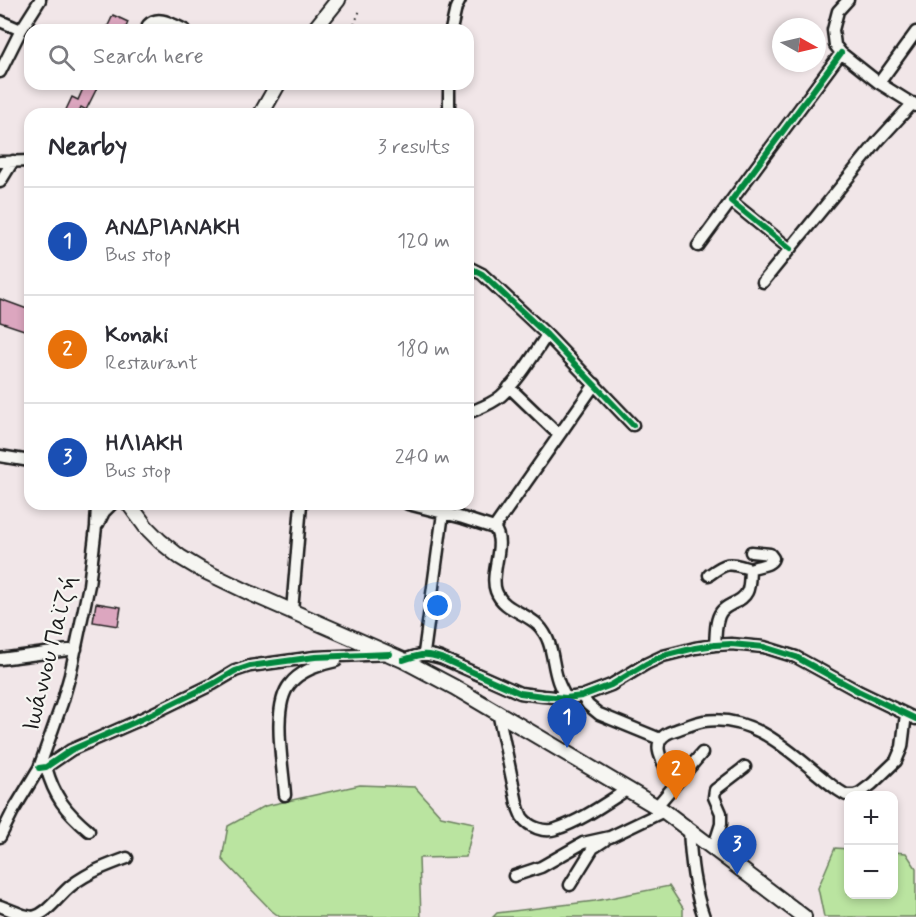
<!DOCTYPE html>
<meta charset="utf-8">
<style>
:root{--surface:#fff;--page:#f2f2f3;--text:#2b2b33;--muted:#7c7c81;--line:#e1e1e2;--accent:#b45309}
body{margin:0;font-family:Mynerve,sans-serif;background:var(--page);color:var(--text)}
.controls{position:absolute;right:18px;bottom:18px;display:grid;overflow:hidden;border-radius:12px;box-shadow:0 3px 9px #0003}
.controls button{width:54px;height:54px;display:grid;place-items:center;padding:0;border:0;border-bottom:2px solid var(--line);background:var(--surface);color:var(--text);font:30px sans-serif}
.compass{position:absolute;left:772px;top:18px;width:54px;height:54px;border-radius:50%;background:var(--surface);box-shadow:0 3px 9px #0003;rotate:98deg}
.you{position:absolute;left:438px;top:606px;width:21px;height:21px;margin:-15px;border:4px solid #fff;border-radius:50%;background:#1a73e8;box-shadow:0 0 0 9px #1a73e833}
.badge{display:grid;place-items:center;width:39px;height:39px;border-radius:50%;background:var(--accent);color:#fff;font-size:20px;font-weight:700}
.pin{position:absolute;translate:-50% -50px;filter:drop-shadow(0 2px 3px #0008)}
.pin::after{content:'';position:absolute;top:32px;width:21px;height:18px;background:inherit;clip-path:polygon(0 0,100% 0,50% 100%)}
.list{margin:0;padding:0;list-style:none}
h2{display:flex;justify-content:space-between;align-items:center;height:78px;margin:0;padding:0 24px;font-size:26px}
h2 small{font-size:20px;font-weight:400;color:var(--muted)}
.list li{display:grid;grid-template-columns:39px 1fr auto;gap:18px;align-items:center;box-sizing:border-box;height:108px;padding:0 24px;border-top:2px solid var(--line)}
.list b{display:block;font-size:22px;white-space:nowrap}
.list p{margin:0;font-size:20px;white-space:nowrap;color:var(--muted)}
.list em{font-size:20px;font-style:normal;color:var(--muted)}
.icon{flex:none;width:33px;height:33px;fill:none;stroke:currentColor;stroke-width:2;stroke-linecap:round;stroke-linejoin:round}
.map{position:relative;flex:none;width:916px;height:917px;overflow:hidden}
.search{position:absolute;background:var(--surface);box-shadow:0 3px 9px #0003;left:24px;top:24px;width:450px;height:66px;display:flex;align-items:center;gap:15px;box-sizing:border-box;padding:0 21px;border-radius:18px;color:var(--muted);font-size:22px}
.panel{position:absolute;background:var(--surface);box-shadow:0 3px 9px #0003;left:24px;top:108px;width:450px;height:402px;border-radius:18px}
.map>svg:first-child{display:block}
</style>
<div class="map">
<svg width="916" height="917" viewBox="0 0 916 917">
<rect width="100%" height="100%" fill="#f1e6e8"/>
<filter id="ink" filterUnits="userSpaceOnUse"><feTurbulence type="fractalNoise" baseFrequency=".0167" numOctaves="2"/><feDisplacementMap in="SourceGraphic" scale="12" xChannelSelector="R" yChannelSelector="G"/><feConvolveMatrix kernelMatrix="1 2 1 2 8 2 1 2 1" color-interpolation-filters="sRGB"/></filter>
<g filter="url(#ink)">
<path fill="#bae4a0" stroke="#6b805e" stroke-width="1.5" d="M 360,785 L 415,787 L 441,816 L 474,823 L 466,857 L 419,858 L 421,917 L 280,917 L 272,911 L 222,859 L 228,826 L 265,806 Z
M 835,848 L 848,849 L 848,894 L 894,894 L 894,852 L 906,853 L 916,868 L 916,917 L 824,917 L 818,888 Z
M 669,886 L 683,908 L 683,917 L 493,917 L 497,913 L 595,901 Z"/>
<path fill="#dca6bf" stroke="#1c1c1c" stroke-width="1.5" d="M 113,15 L 128,22 L 125,30 L 106,30 Z
M 85,84 L 99,84 L 86,110 L 81,107 L 78,114 L 64,114 L 72,97 L 78,100 Z
M 0,299 L 30,310 L 30,332 L 0,322 Z
M 96,603 L 121,607 L 118,626 L 93,622 Z"/>
<g fill="none" stroke-linecap="round" stroke-linejoin="round">
<defs>
<path id="minor" d="M 848,0 L 838,11 L 833,30 L 835,45 L 841,53 L 879,83 L 916,106
M 0,21 L 21,30
M 148,30 L 148,25 C 159,14 173,25 185,30
M 451,30 L 456,8 L 460,0
M 0,72 L 21,30 L 40,0
M 879,83 L 916,32
M 449,84 L 449,114
M 0,162 L 30,161
M 0,182 L 13,161
M 698,246 L 731,201
M 790,249 L 731,201 L 841,53
M 468,267 L 482,274 L 547,335 L 633,425
M 763,282 L 878,141 L 913,103
M 509,387 L 559,435
M 468,413 C 480,408 492,404 501,396 C 519,380 534,354 547,335
M 0,456 L 30,461
M 408,504 L 463,518 L 494,528 C 507,543 489,573 496,591 C 503,610 525,612 538,625 C 554,641 551,661 558,681 C 560,687 563,692 566,698
M 98,524 L 104,512 L 112,504
M 494,528 L 595,384
M 709,575 C 728,561 729,563 750,569
M 292,611 L 301,504
M 715,645 C 716,635 715,620 721,612 C 724,608 728,606 732,604 C 751,596 749,587 750,569 C 758,565 771,566 773,558 L 770,554 L 751,552
M 424,653 L 443,513
M 0,659 L 76,649
M 403,660 C 420,655 423,652 441,658 L 520,693 L 543,696 L 566,698 L 582,696 L 611,685 L 646,664 L 663,656 L 695,648 L 715,645 L 731,644 L 764,647 L 796,657 L 858,691 L 916,719
M 582,696 L 588,705 L 599,714 L 660,739
M 498,712 L 517,803 C 518,808 520,813 522,817 C 529,827 544,833 556,829 C 581,821 606,803 628,789
M 46,767 C 54,796 65,811 89,831
M 39,768 L 46,767 L 71,750 L 135,722 L 213,684 L 235,671 L 250,666 L 315,657 L 389,654
M 675,784 C 666,767 644,741 673,731 C 683,728 693,723 704,721 C 759,713 798,761 838,790 L 846,795 L 854,795 L 860,793 L 872,784 L 896,761 L 902,747 L 906,714
M 285,795 C 283,766 271,706 290,684 C 300,671 321,664 336,661
M 656,807 L 702,753
M 689,831 C 691,861 694,889 704,917
M 0,837 L 13,811 L 39,768 L 62,703 L 70,675 L 89,585 L 96,527 L 97,504
M 713,849 L 721,824 L 721,813 L 714,797 L 715,790 L 745,767
M 514,876 L 541,867 L 583,843 L 610,837 L 664,811
M 570,885 L 593,848 L 605,840
M 0,906 L 23,915 L 32,917
M 33,917 C 49,913 59,895 72,885 C 89,872 108,865 127,858"/>
<path id="major" d="M 314,30 L 338,0
M 261,114 L 278,84
M 129,504 L 146,527 L 160,541 L 180,557 L 200,569 L 250,593 L 403,660 L 454,687 L 664,811 L 804,917"/>
</defs>
<use href="#minor" stroke="#1c1c1c" stroke-width="15"/>
<use href="#major" stroke="#1c1c1c" stroke-width="18"/>
<path stroke="#1c1c1c" stroke-width="2" stroke-dasharray="1.5 4.5" stroke-linecap="butt" d="M 352,30 L 360,10"/>
<use href="#minor" stroke="#f6f6f2" stroke-width="10"/>
<use href="#major" stroke="#f6f6f2" stroke-width="14"/>
<defs>
<path id="cycleway" d="M 790,249 L 731,201 L 841,53
M 468,267 L 482,274 L 547,335 L 633,425
M 403,660 C 420,655 423,652 441,658 L 520,693 L 543,696 L 566,698 L 582,696 L 611,685 L 646,664 L 663,656 L 695,648 L 715,645 L 731,644 L 764,647 L 796,657 L 858,691 L 916,719
M 39,768 L 46,767 L 71,750 L 135,722 L 213,684 L 235,671 L 250,666 L 315,657 L 390,654"/>
</defs>
<use href="#cycleway" stroke="#f6f6f2" stroke-width="10"/>
<use href="#cycleway" stroke="#00873e" stroke-width="6"/>
</g>
</g>
<g text-anchor="middle" stroke-width="4.5" stroke-linejoin="round" paint-order="stroke">
<g font-size="24" fill="#1c1c1c" stroke="#f6f6f2">
<text transform="translate(49 653) rotate(-76)" y="8">Ιωάννου Παϊζή</text>
</g>
</g>
</svg>
<div class="controls">
<button>+</button>
<button>−</button>
</div>
<svg class="compass" viewBox="-18 -18 36 36"><path d="M0-13l5 13h-10z" fill="#e53935"/><path d="M0 13l5-13h-10z" fill="#7c7c81"/></svg>
<div class="you"></div>
<div class="pin badge" style="left:567px;top:748px;background:#1a4fb4">1</div>
<div class="pin badge" style="left:676px;top:800px;background:#e8710a">2</div>
<div class="pin badge" style="left:737px;top:875px;background:#1a4fb4">3</div>
<div class="search"><svg class="icon" aria-label="search" viewBox="0 0 24 24"><circle cx="10" cy="10" r="6"/><path d="M15 15l6 6"/></svg>Search here</div>
<section class="panel">
<h2>Nearby<small>3 results</small></h2>
<ul class="list">
<li><span class="badge" style="background:#1a4fb4">1</span><div><b>ΑΝΔΡΙΑΝΑΚΗ</b><p>Bus stop</p></div><em>120 m</em></li>
<li><span class="badge" style="background:#e8710a">2</span><div><b>Konaki</b><p>Restaurant</p></div><em>180 m</em></li>
<li><span class="badge" style="background:#1a4fb4">3</span><div><b>ΗΛΙΑΚΗ</b><p>Bus stop</p></div><em>240 m</em></li>
</ul>
</section>
</div>
